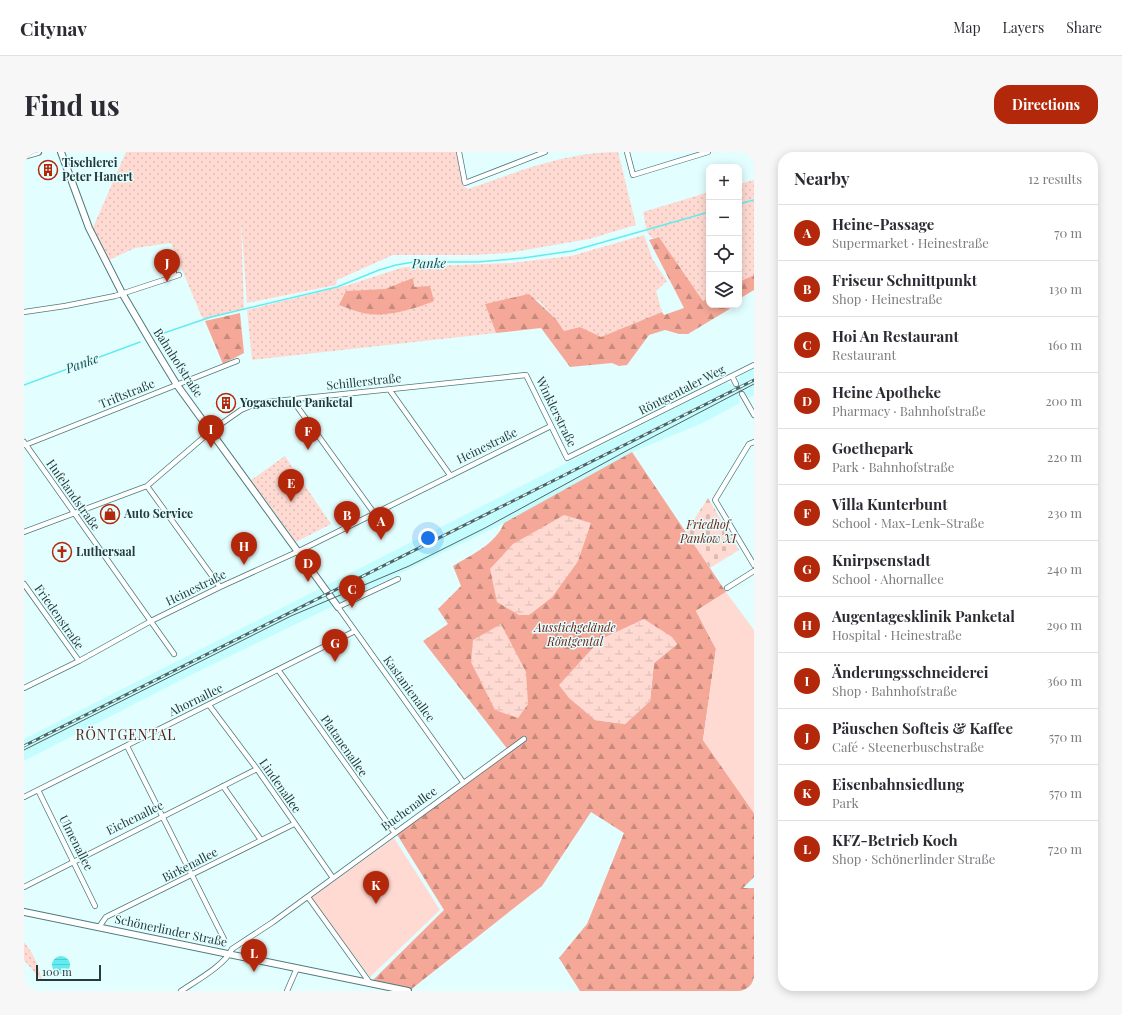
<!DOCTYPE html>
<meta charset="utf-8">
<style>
:root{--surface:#fff;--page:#f7f7f7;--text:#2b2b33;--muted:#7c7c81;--line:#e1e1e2;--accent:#b3270a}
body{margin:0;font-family:"Playfair Display",serif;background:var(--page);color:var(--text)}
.controls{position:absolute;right:12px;top:12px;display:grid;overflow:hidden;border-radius:8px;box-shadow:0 2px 10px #0003}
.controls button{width:36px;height:36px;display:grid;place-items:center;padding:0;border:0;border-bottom:1px solid var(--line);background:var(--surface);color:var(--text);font:20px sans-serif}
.scale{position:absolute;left:12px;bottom:10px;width:65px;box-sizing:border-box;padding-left:4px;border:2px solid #273a3a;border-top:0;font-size:11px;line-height:14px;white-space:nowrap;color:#273a3a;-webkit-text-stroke:3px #e3feff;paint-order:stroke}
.you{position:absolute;left:404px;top:386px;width:14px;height:14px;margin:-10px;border:3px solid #fff;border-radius:50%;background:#1a73e8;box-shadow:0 0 0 6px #1a73e833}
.badge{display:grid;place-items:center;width:26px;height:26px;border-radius:50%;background:var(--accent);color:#fff;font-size:13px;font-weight:700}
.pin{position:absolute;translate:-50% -33px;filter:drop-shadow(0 1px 2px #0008)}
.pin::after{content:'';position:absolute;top:21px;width:14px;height:12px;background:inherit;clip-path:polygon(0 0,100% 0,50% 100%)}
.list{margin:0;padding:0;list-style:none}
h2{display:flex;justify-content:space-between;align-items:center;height:52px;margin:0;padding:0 16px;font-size:17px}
h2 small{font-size:13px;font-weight:400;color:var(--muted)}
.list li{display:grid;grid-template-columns:26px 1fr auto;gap:12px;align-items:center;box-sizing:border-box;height:56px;padding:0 16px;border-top:1px solid var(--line)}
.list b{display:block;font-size:15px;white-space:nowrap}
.list p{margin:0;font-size:13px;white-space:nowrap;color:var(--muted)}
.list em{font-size:13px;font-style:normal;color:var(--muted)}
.icon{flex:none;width:22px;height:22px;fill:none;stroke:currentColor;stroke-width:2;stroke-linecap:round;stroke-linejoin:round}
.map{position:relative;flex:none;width:730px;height:839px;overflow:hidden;border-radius:16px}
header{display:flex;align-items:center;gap:24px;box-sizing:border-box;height:56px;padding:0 20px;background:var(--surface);border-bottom:1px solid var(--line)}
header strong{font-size:19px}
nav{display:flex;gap:22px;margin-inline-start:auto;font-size:14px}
.intro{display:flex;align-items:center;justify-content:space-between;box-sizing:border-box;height:96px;padding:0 24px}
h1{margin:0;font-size:28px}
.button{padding:10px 18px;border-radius:16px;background:var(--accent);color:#fff;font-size:14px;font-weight:700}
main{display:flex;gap:24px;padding:0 24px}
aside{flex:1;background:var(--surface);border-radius:16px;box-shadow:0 2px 10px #0003}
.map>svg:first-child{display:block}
</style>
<header>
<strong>Citynav</strong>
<nav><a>Map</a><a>Layers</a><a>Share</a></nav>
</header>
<div class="intro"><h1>Find us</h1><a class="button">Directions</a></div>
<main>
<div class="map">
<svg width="730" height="839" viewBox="0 0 730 839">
<defs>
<pattern id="grass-dots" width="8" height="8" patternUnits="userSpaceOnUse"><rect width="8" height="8" fill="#ffdad2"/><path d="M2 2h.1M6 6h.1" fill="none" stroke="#dbbcb5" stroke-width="1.8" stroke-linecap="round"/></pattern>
<pattern id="forest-firs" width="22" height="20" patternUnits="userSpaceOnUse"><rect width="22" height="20" fill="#f5a898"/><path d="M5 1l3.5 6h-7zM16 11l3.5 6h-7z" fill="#c68a7d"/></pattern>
<pattern id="wetland-marsh" width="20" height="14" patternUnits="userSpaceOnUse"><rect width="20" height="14" fill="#ffdad2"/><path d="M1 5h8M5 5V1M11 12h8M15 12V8" fill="none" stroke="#dbbcb5"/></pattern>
<pattern id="cemetery-stones" width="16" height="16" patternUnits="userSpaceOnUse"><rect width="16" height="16" fill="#ffdad2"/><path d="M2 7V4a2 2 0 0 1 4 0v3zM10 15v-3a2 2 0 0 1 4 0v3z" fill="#dbbcb5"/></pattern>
<pattern id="water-rules" width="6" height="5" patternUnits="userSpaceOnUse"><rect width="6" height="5" fill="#62ecf0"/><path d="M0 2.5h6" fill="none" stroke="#55cbcf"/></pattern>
</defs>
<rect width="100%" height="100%" fill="#e3feff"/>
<path fill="#c5fdff" d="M 730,216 L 730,243 L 725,246 L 720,241 L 715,244 L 716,251 L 679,271 L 608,300 L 480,371 L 165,524 L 0,609 L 0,587 L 702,230 L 710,233 L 714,230 L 717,222 Z"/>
<path fill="url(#grass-dots)" d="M 102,0 L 432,0 L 439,34 L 444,37 C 493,20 541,0 594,0 L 612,73 L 565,87 L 484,101 L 449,103 L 369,103 L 313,128 L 312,133 L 223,151 L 217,68 L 220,157 L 179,168 L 147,91 L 111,96 L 83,109 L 67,80 Z
M 730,28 L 730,123 L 715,130 L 715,32 Z
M 685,40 L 685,146 L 679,149 L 635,85 L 628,86 L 623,80 L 619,60 Z
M 620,83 L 629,108 L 643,129 L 632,139 L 638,160 L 575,186 L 556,175 L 540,179 L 532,167 L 514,148 L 461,152 L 472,181 L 228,208 L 223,158 L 324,133 L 380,115 L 487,111 L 547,104 Z
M 261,304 L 307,372 L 272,390 L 227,328 Z
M 0,790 C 10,802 15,814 18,829 L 0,808 Z"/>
<path fill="url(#forest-firs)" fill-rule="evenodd" d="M 635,85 L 679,149 L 685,146 L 685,153 L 709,153 L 704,158 L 664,182 L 655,182 L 641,178 L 625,183 L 603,213 L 595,214 L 588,211 L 546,215 L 517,176 L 472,181 L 461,152 L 505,142 L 532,167 L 540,179 L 556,175 L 577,185 L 638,160 L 640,163 L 660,156 L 625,88 Z
M 730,123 L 730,138 L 715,147 L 715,130 Z
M 389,126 L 390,135 L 406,134 L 410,149 C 394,156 363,165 345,162 C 335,161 324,156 315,153 L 322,139 L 361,137 Z
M 216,161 L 220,201 L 199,212 L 181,169 Z
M 608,300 L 702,440 L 672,459 L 692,497 L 679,588 L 730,661 L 730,725 L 719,736 L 730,736 L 730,839 L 556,839 L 535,806 L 563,772 L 600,681 L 567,660 L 518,734 L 385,839 L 346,831 L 420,758 L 372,681 L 485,599 L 399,489 L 424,472 L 414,457 L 437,434 L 429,414 C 447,403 472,392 480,371 ZM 554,409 L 528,445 L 505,463 ZM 577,487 L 653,492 L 630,511 L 626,549 L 601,572 L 571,568 Z"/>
<path fill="url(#wetland-marsh)" d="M 540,363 L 567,371 L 554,409 L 528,445 L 505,463 L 495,463 L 473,450 L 466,417 L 489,392 Z
M 620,467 L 648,485 L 653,492 L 630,511 L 626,549 L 601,572 L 571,568 L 545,546 L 535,533 L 577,487 Z
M 477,472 L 502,520 L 504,552 L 494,566 L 471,558 L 447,510 L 449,488 Z"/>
<path fill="url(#cemetery-stones)" d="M 684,346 L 715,398 L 686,416 L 662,380 Z"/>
<path fill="#ffdad2" d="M 702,440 L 730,478 L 730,661 L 679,588 L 692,497 L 672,459 Z
M 370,686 L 416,758 L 346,825 L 287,746 Z"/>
<path fill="url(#water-rules)" d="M28 813a9 9 0 1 1 18 0a9 9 0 1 1-18 0Z"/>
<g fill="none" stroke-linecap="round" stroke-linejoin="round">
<path stroke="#62ecf0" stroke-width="1.5" d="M 715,52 L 730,48
M 131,184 L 187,165 L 313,135 L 355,118 L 372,113 L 390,110 L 453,110 L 499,106 L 548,99 L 685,60
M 0,233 L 116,190"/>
<path stroke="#bdd7d8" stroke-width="4.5" stroke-dasharray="4.5 2" stroke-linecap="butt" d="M 712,232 L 718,242"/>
<defs>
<path id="street" d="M 435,0 L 441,31 L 521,0
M 603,0 L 609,23 L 684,0
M 149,102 L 150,124
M 0,160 L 41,154 L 91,144 L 155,123
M 708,224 L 712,232
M 365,237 L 426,323
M 718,242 L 730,263
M 271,248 L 272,253 L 350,361
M 0,290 L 150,502
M 730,290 L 725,292 L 691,348 L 730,413
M 1,293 L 213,209
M 123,334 L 196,435
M 0,380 L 123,334 L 187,279 L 217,258 L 233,251 L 502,223 L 543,306 L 730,213
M 374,427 L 314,455 L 439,630
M 0,432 L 55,509
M 703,436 L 730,419
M 255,519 L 370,680
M 0,536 L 55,509 L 127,469 L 196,435 L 273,400 L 527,274
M 185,553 L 233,617 L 309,726
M 103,594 L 200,787
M 199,634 L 237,688
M 14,638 L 71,754
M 0,645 L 331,479
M 0,735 L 233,617
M 284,745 L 346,831
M 75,775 L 82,765 L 270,672
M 157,839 C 172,829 201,813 208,797 L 249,770 L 500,587
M 263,839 L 273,816"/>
<path id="secondary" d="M 37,0 L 65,76 L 98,141 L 128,192 L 153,233 L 314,455
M 0,4 L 14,0
M 0,760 L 384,839"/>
</defs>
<use href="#street" stroke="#507a7c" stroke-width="6"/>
<use href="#secondary" stroke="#507a7c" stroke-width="8"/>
<use href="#street" stroke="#fff" stroke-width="4.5"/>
<use href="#secondary" stroke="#fff" stroke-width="6"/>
<path stroke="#4f6464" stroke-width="1" d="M 0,598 L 267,464 L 385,414 L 461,376 L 604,298 L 730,232"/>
<defs>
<path id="rail" d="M 0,594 L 730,228"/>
</defs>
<use href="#rail" stroke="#4f6464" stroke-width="3"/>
<use href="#rail" stroke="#e3feff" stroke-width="1.5" stroke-dasharray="4.5" stroke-linecap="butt"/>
</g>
<defs>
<symbol id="building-ring" viewBox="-11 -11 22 22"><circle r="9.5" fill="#e3feff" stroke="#b3270a" stroke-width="1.5"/><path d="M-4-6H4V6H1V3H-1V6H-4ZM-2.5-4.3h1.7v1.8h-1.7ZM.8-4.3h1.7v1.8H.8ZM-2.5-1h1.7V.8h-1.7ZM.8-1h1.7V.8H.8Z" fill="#b3270a"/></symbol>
<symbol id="shop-ring" viewBox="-11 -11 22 22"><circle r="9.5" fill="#e3feff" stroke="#b3270a" stroke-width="1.5"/><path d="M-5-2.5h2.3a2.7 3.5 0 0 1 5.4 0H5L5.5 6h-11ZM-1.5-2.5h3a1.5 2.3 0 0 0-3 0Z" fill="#b3270a"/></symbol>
<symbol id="church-ring" viewBox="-11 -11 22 22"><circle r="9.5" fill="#e3feff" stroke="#b3270a" stroke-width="1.5"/><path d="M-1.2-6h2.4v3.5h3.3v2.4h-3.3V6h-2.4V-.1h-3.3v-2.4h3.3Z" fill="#b3270a"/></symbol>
</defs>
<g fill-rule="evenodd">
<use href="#building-ring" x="13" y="7" width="22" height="22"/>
<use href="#building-ring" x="191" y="240" width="22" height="22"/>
<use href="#shop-ring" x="75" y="351" width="22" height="22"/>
<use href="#church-ring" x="27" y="389" width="22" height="22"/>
</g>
<g text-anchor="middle" stroke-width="3" stroke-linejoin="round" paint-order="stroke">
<g font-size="12" font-weight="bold" fill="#273a3a" stroke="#e3feff" text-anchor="start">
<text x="38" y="15">Tischlerei<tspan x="38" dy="14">Peter Hanert</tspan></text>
<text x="216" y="255">Yogaschule Panketal</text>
<text x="100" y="366">Auto Service</text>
<text x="52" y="404">Luthersaal</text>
</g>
<g font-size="12" fill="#273a3a" stroke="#e3feff">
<text transform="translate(154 211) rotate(57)" y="4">Bahnhofstraße</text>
<text transform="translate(340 230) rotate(-6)" y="4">Schillerstraße</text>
<text transform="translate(658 238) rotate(-27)" y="4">Röntgentaler Weg</text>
<text transform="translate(103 242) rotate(-22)" y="4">Triftstraße</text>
<text transform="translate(532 260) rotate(64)" y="4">Winklerstraße</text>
<text transform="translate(463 294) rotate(-26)" y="4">Heinestraße</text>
<text transform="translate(49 343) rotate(55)" y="4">Hufelandstraße</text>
<text transform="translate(172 436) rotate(-26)" y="4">Heinestraße</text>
<text transform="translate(35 465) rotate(55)" y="4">Friedenstraße</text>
<text transform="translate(385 537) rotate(54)" y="4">Kastanienallee</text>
<text transform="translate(172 548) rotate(-26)" y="4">Ahornallee</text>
<text transform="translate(320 594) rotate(55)" y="4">Platanenallee</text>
<text transform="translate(256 634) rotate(55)" y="4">Lindenallee</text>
<text transform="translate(385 657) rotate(-36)" y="4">Buchenallee</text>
<text transform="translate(111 666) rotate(-26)" y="4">Eichenallee</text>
<text transform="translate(52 691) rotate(63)" y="4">Ulmenallee</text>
<text transform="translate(166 713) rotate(-27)" y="4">Birkenallee</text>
<text transform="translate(147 779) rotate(12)" y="4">Schönerlinder Straße</text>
</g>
<g font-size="12" font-style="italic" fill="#6e1b0c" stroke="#e3feff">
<text x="684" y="377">Friedhof<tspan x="684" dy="14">Pankow XI</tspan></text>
<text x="551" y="480">Ausstichgelände<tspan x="551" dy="14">Röntgental</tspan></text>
</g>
<g font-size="13" font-style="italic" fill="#0c4b4d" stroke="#e3feff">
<text transform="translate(405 111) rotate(-1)" y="5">Panke</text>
<text transform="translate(58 211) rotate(-20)" y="5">Panke</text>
</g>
<g font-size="14" letter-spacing="1" fill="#59170b" stroke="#e3feff">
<text x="102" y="588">RÖNTGENTAL</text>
</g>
</g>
</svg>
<div class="controls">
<button>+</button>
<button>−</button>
<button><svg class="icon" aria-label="locate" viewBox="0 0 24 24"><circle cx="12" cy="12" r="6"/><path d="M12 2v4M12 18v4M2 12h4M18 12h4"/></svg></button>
<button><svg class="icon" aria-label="layers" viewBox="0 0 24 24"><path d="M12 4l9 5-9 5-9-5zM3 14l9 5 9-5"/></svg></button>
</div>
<div class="scale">100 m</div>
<div class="you"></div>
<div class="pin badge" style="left:357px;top:388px">A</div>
<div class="pin badge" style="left:323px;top:382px">B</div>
<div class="pin badge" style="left:328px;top:456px">C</div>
<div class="pin badge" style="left:284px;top:430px">D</div>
<div class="pin badge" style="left:267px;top:350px">E</div>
<div class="pin badge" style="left:284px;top:298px">F</div>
<div class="pin badge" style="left:311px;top:510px">G</div>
<div class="pin badge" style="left:220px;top:413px">H</div>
<div class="pin badge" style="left:187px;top:296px">I</div>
<div class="pin badge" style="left:143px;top:130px">J</div>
<div class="pin badge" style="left:352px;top:752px">K</div>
<div class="pin badge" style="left:230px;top:820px">L</div>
</div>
<aside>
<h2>Nearby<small>12 results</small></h2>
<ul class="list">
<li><span class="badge">A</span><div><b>Heine-Passage</b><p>Supermarket · Heinestraße</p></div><em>70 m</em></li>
<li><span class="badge">B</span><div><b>Friseur Schnittpunkt</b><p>Shop · Heinestraße</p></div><em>130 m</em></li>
<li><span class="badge">C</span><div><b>Hoi An Restaurant</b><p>Restaurant</p></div><em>160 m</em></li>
<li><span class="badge">D</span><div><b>Heine Apotheke</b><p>Pharmacy · Bahnhofstraße</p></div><em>200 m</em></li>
<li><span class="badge">E</span><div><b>Goethepark</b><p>Park · Bahnhofstraße</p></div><em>220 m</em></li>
<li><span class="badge">F</span><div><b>Villa Kunterbunt</b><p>School · Max-Lenk-Straße</p></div><em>230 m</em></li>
<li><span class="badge">G</span><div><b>Knirpsenstadt</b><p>School · Ahornallee</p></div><em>240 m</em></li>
<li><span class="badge">H</span><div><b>Augentagesklinik Panketal</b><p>Hospital · Heinestraße</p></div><em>290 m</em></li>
<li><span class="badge">I</span><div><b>Änderungsschneiderei</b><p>Shop · Bahnhofstraße</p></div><em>360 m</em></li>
<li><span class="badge">J</span><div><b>Päuschen Softeis &amp; Kaffee</b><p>Café · Steenerbuschstraße</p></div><em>570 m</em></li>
<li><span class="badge">K</span><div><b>Eisenbahnsiedlung</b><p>Park</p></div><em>570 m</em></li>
<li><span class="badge">L</span><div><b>KFZ-Betrieb Koch</b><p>Shop · Schönerlinder Straße</p></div><em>720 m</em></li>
</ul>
</aside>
</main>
